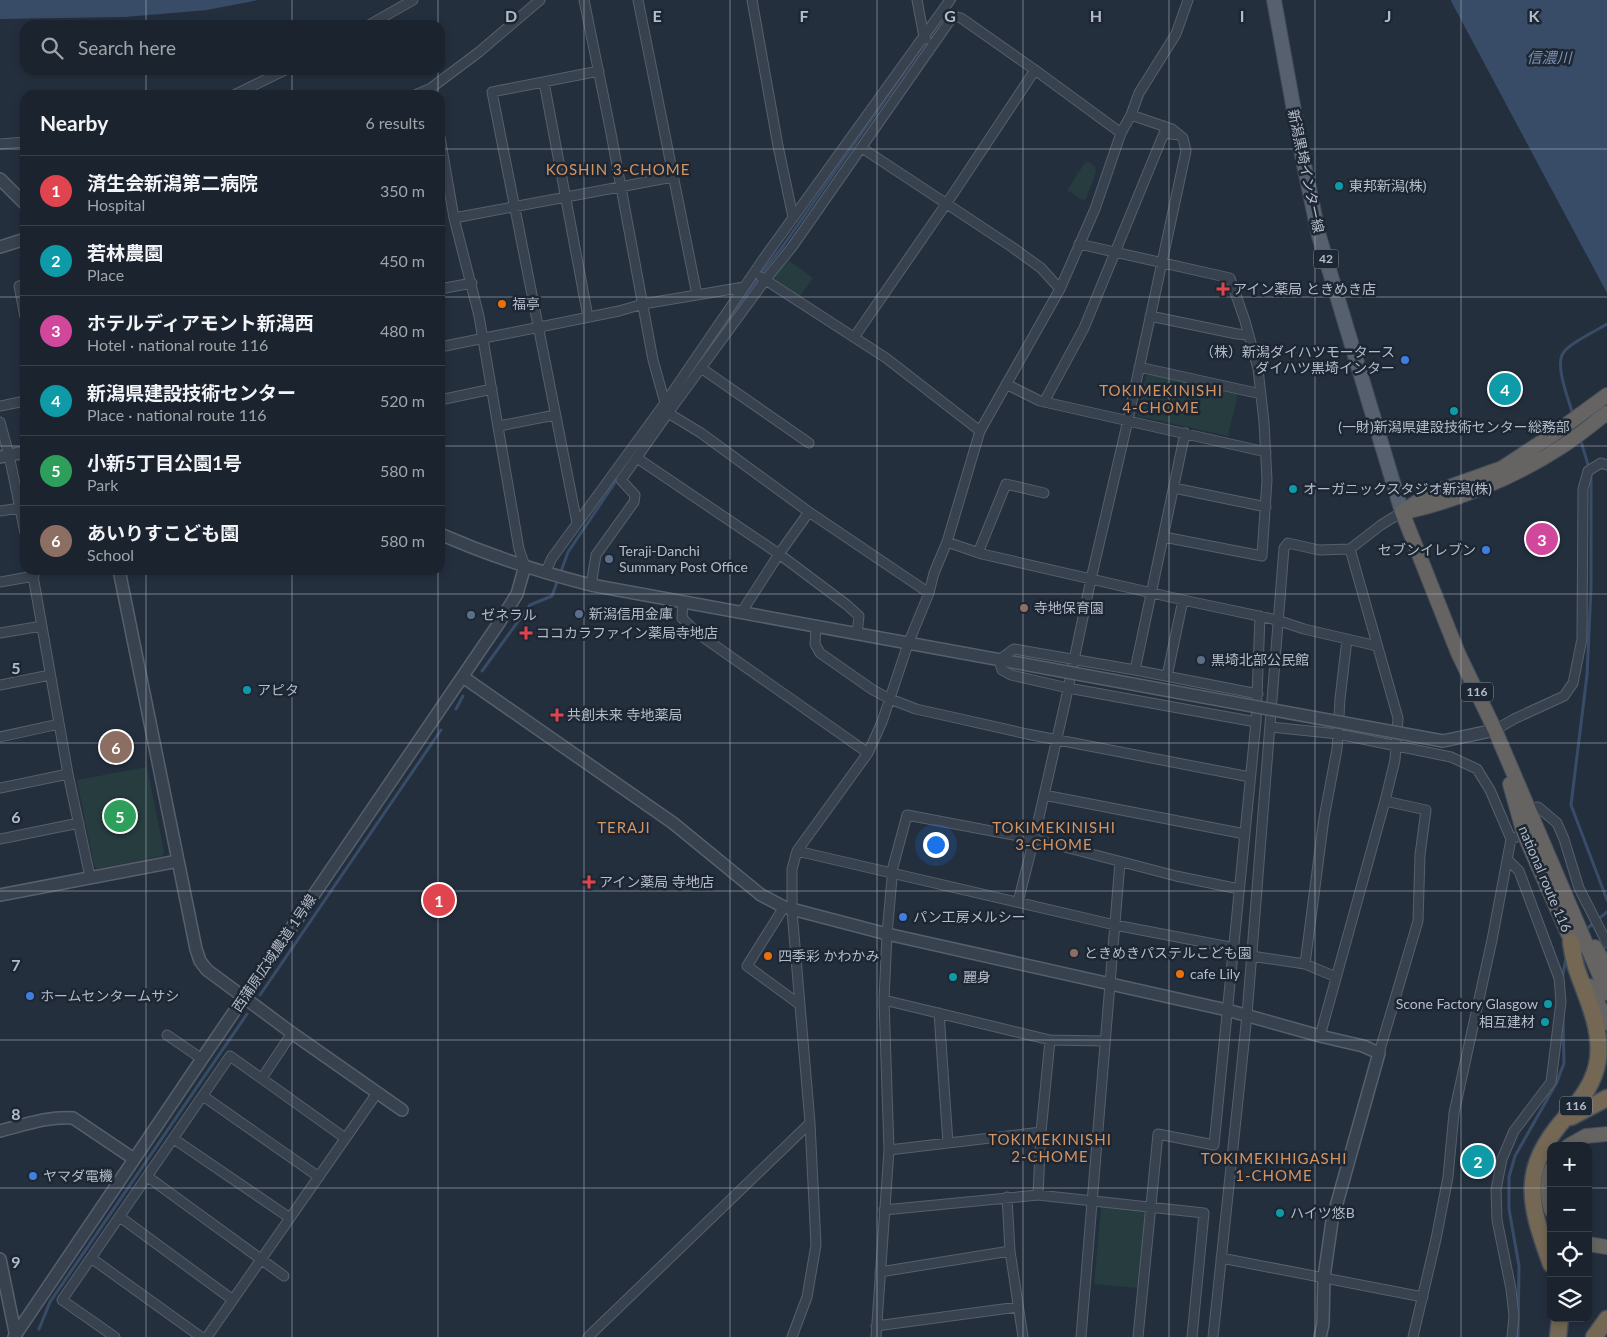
<!DOCTYPE html>
<meta charset="utf-8">
<style>
:root{--surface:#1b232e;--page:#242b36;--text:#f1f3f6;--muted:#a0a4aa;--line:#39404a;--accent:#8c9099}
body{margin:0;font-family:Lato,"Noto Sans JP",sans-serif;background:var(--page);color:var(--text)}
.controls{position:absolute;right:15px;bottom:15px;display:grid;overflow:hidden;border-radius:10px;box-shadow:0 2px 8px #0003}
.controls button{width:45px;height:45px;display:grid;place-items:center;padding:0;border:0;border-bottom:1px solid var(--line);background:var(--surface);color:var(--text);font:25px sans-serif}
.you{position:absolute;left:935px;top:844px;width:18px;height:18px;margin:-12px;border:4px solid #fff;border-radius:50%;background:#1a73e8;box-shadow:0 0 0 8px #1a73e833}
.badge{display:grid;place-items:center;width:32px;height:32px;border-radius:50%;background:var(--accent);color:#fff;font-size:16px;font-weight:700}
.pin{position:absolute;translate:-50% -50%;border:2px solid #fff;box-shadow:0 1px 5px #0006}
.list{margin:0;padding:0;list-style:none}
h2{display:flex;justify-content:space-between;align-items:center;height:65px;margin:0;padding:0 20px;font-size:21px}
h2 small{font-size:16px;font-weight:400;color:var(--muted)}
.list li{display:grid;grid-template-columns:32px 1fr auto;gap:15px;align-items:center;box-sizing:border-box;height:70px;padding:0 20px;border-top:1px solid var(--line)}
.list b{display:block;font-size:19px;white-space:nowrap}
.list p{margin:0;font-size:16px;white-space:nowrap;color:var(--muted)}
.list em{font-size:16px;font-style:normal;color:var(--muted)}
.icon{flex:none;width:28px;height:28px;fill:none;stroke:currentColor;stroke-width:2;stroke-linecap:round;stroke-linejoin:round}
.map{position:relative;flex:none;width:1607px;height:1337px;overflow:hidden}
.search{position:absolute;background:var(--surface);box-shadow:0 2px 8px #0003;left:20px;top:20px;width:425px;height:55px;display:flex;align-items:center;gap:12px;box-sizing:border-box;padding:0 18px;border-radius:15px;color:var(--muted);font-size:19px}
.panel{position:absolute;background:var(--surface);box-shadow:0 2px 8px #0003;left:20px;top:90px;width:425px;height:485px;border-radius:15px}
.map>svg:first-child{display:block}
</style>
<div class="map">
<svg width="1607" height="1337" viewBox="0 0 1607 1337">
<rect width="100%" height="100%" fill="#242f3e"/>
<path fill="#263c3f" d="M 1086,161 L 1095,166 L 1096,172 L 1086,199 L 1082,200 L 1067,190 Z
M 787,259 L 813,278 L 799,298 L 773,279 Z
M 1147,372 L 1238,393 L 1228,436 L 1137,416 Z
M 147,767 L 164,852 L 162,856 L 98,869 L 94,866 L 77,780 Z
M 1105,1205 L 1143,1209 L 1146,1213 L 1139,1288 L 1094,1284 L 1101,1208 Z"/>
<path fill="#394c67" d="M 0,0 L 258,0 L 207,10 L 125,17 L 0,19 Z
M 1451,0 L 1607,0 L 1607,293 L 1451,1 Z"/>
<g fill="none" stroke-linecap="round" stroke-linejoin="round">
<path stroke="#394c67" stroke-width="3" d="M 690,374 L 760,275 L 783,246 L 955,0
M 1573,415 C 1569,401 1556,368 1562,355 C 1567,344 1596,331 1607,324
M 1580,438 L 1589,468
M 641,444 L 649,432
M 1591,474 L 1591,588 L 1587,675 L 1571,805 L 1607,900
M 482,671 L 530,605 L 552,596 L 568,552 L 618,478
M 456,709 L 463,696
M 1584,931 L 1607,912
M 1562,979 L 1566,958
M 260,995 L 441,730
M 39,1329 L 50,1302 L 247,1014
M 1518,1337 L 1519,1266 L 1509,1209 L 1509,1177 L 1515,1156 L 1557,1082 L 1564,1063 L 1563,1014"/>
<defs>
<path id="minor" d="M 584,0 L 610,128 L 653,360 L 665,403
M 638,0 L 697,295
M 752,0 L 778,146 L 793,217
M 917,0 L 924,37 L 926,39
M 369,25 L 413,0
M 544,82 L 588,317
M 234,95 L 285,70
M 415,95 L 431,88 L 479,52 L 540,0
M 440,137 L 454,218 L 479,316 L 519,549 L 525,566
M 0,144 L 25,142
M 862,148 L 1012,247 L 1041,268 L 1060,289
M 454,218 L 673,177
M 1079,244 L 1230,278 L 1245,321 L 1258,369 L 1264,422 L 1267,480 L 1262,556 L 1164,537
M 761,277 L 886,358 L 980,431
M 25,285 L 19,286 L 25,317
M 440,289 L 472,283
M 1150,316 L 1237,334 L 1249,335
M 855,336 L 955,191 L 1035,70
M 440,347 L 619,311 L 643,304 L 744,287
M 1139,367 L 1261,394
M 701,368 L 809,443
M 1006,384 L 1040,401 L 1266,452
M 440,400 L 492,389
M 1044,402 L 1084,328 L 1164,133 L 1179,135
M 0,406 L 25,401
M 0,422 L 9,455 L 25,533
M 499,426 L 555,415
M 637,458 L 779,554 L 847,605 L 859,616 L 857,634
M 1174,488 L 1266,507
M 0,511 L 20,508
M 577,523 L 492,92 L 599,71
M 947,542 L 982,554 L 1183,600 L 1277,620 L 1304,629 L 1377,646
M 978,553 L 1006,484 L 1044,493
M 32,570 L 68,774 L 90,877
M 545,573 L 552,558 L 665,403 L 762,261 L 950,0
M 0,582 L 34,576
M 591,585 L 596,555 L 634,502 L 635,495 L 621,480 L 668,413
M 929,593 L 809,512 L 701,433 L 668,413 L 766,279 L 792,247 L 953,16 L 961,18 L 1035,70 L 1121,133
M 683,602 L 682,618 L 697,633 L 868,753
M 741,613 L 779,554 L 809,512
M 816,626 L 815,644 L 820,653 L 873,690 L 890,699 L 916,709 L 1027,734 L 1250,777
M 0,633 L 42,626
M 1135,670 L 1185,433
M 1167,676 L 1183,600
M 0,685 L 50,675
M 1256,722 L 1068,688 L 1011,675 L 1002,670 L 999,660 L 1014,649 L 1135,670 L 1258,694
M 1271,727 L 1338,734 L 1451,757 L 1477,769 L 1490,790 L 1511,839
M 1495,730 L 1514,719 L 1564,696 L 1573,683 L 1582,639 L 1583,489 L 1588,471 L 1601,463 L 1607,465
M 0,737 L 59,724
M 0,788 L 68,774
M 1044,795 L 1245,834
M 1528,809 L 1538,807 L 1557,823 L 1564,839 L 1579,888 L 1607,943
M 0,839 L 79,823
M 797,851 L 1115,925 L 1235,948
M 1508,860 L 1519,871 L 1559,978 L 1561,1002 L 1551,1082 L 1514,1131 L 1502,1159 L 1496,1190 L 1497,1220 L 1511,1289 L 1514,1316 L 1512,1337
M 1018,902 L 1034,839 L 1065,703 L 1091,579 L 1128,420 L 1186,151 L 1183,138 L 1172,129 L 1131,115
M 784,907 L 747,966 L 799,1004
M 1251,956 L 1305,964 L 1336,977
M 1305,964 L 1324,818 L 1337,749 L 1340,699 L 1347,639
M 884,1000 L 1050,1040 L 1105,1041
M 939,1013 L 948,1143
M 167,1035 L 202,1059
M 1320,1036 L 1385,801 L 1395,760 L 1398,718 L 1350,549
M 1379,1053 L 1418,921 L 1420,855 L 1426,810 L 1385,801
M 262,1078 L 292,1033
M 203,1096 L 319,1177
M 174,1139 L 290,1218
M 889,1150 L 1041,1132
M 148,1177 L 284,1276
M 1038,1195 L 1041,1132 L 1050,1040
M 1007,1197 L 1010,1251 L 1023,1337
M 884,1210 L 1038,1195 L 1204,1213 L 1192,1337
M 120,1217 L 233,1300
M 91,1258 L 201,1337
M 1221,1258 L 1423,1297
M 880,1272 L 1010,1251
M 876,1326 L 1018,1307
M 115,1337 L 62,1300 L 230,1056 L 345,1138
M 207,1337 L 377,1093
M 588,1337 L 810,1123
M 792,1337 L 807,1297 L 816,1245 L 810,1123 L 792,911 L 792,869 L 797,851 L 868,753 L 882,722 L 908,644 L 929,593 L 934,573 L 947,542 L 980,431 L 1060,289 L 1095,209 L 1121,133 L 1131,115 L 1139,93 L 1176,34 L 1188,0
M 876,1337 L 889,1150 L 884,1000 L 887,934 L 893,867 L 907,815 L 1034,839 L 1176,876 L 1239,889
M 1081,1337 L 1120,862
M 1138,1337 L 1158,1134 L 1214,1145 L 1256,722 L 1260,616
M 1213,1337 L 1247,1015 L 1284,548 L 1288,543 L 1319,550 L 1350,549 L 1381,525 L 1402,512
M 1413,1337 L 1436,1239 L 1448,1177 L 1454,1113 L 1492,940 L 1511,839 L 1524,834"/>
<path id="tertiary" d="M 0,179 L 25,204
M 0,247 L 25,239
M 0,457 L 25,452
M 440,534 C 488,555 539,572 591,585 L 1045,668
M 119,570 L 196,949 L 200,961 L 207,970 L 292,1033 L 402,1110
M 463,677 L 673,823 L 761,895 L 784,907 L 887,934 L 1227,1010 L 1320,1036 L 1363,1046 L 1379,1053 L 1332,1221 L 1324,1277 L 1323,1324 L 1320,1337
M 1443,741 L 1495,730
M 0,895 L 178,861
M 0,1131 C 24,1125 49,1116 73,1118 L 134,1159
M 0,1259 L 16,1337
M 14,1337 L 204,1056 L 499,623 L 517,594 L 525,566"/>
<path id="primary" d="M 1274,0 L 1302,155 L 1319,236 L 1402,512"/>
<path id="trunk" d="M 1410,511 C 1461,499 1517,476 1561,447 C 1577,437 1592,424 1607,413
M 1402,512 L 1458,653 L 1495,730 L 1607,993
M 1402,512 L 1429,494 L 1502,468 L 1551,436 L 1607,395
M 1510,784 L 1524,834 L 1575,950
M 1595,947 L 1607,968
M 1590,986 L 1607,1023
M 1568,1146 L 1586,1136 L 1607,1134
M 1551,1169 C 1547,1184 1547,1195 1551,1210
M 1588,1244 L 1607,1247"/>
<path id="motorway" d="M 1571,1117 L 1607,1098
M 1551,1264 C 1529,1203 1519,1170 1566,1117 C 1581,1100 1595,1082 1598,1059 C 1602,1027 1586,997 1576,967 C 1574,959 1572,950 1571,942
M 1558,1337 L 1560,1318
M 1594,1337 L 1607,1319"/>
</defs>
<use href="#minor" stroke="#565f6c" stroke-width="11"/>
<use href="#tertiary" stroke="#565f6c" stroke-width="14"/>
<use href="#primary" stroke="#414a57" stroke-width="16"/>
<use href="#trunk" stroke="#434c59" stroke-width="16"/>
<use href="#motorway" stroke="#434c59" stroke-width="19"/>
<use href="#minor" stroke="#38414e" stroke-width="9"/>
<use href="#tertiary" stroke="#38414e" stroke-width="11"/>
<use href="#primary" stroke="#56606e" stroke-width="14"/>
<use href="#trunk" stroke="#656462" stroke-width="14"/>
<use href="#motorway" stroke="#746855" stroke-width="16"/>
<defs>
<path id="tertiary-bridge" d="M 1045,668 L 1443,741"/>
</defs>
<use href="#tertiary-bridge" stroke="#565f6c" stroke-width="14" stroke-linecap="butt"/>
<use href="#tertiary-bridge" stroke="#38414e" stroke-width="11"/>
</g>
<path fill="none" stroke="#b4bcc9" stroke-width="1" stroke-opacity="0.55" d="M 146,0 L 146,25M 292,0 L 292,25M 438,0 L 438,25M 584,0 L 584,1337M 730,0 L 730,1337M 877,0 L 877,1337M 1023,0 L 1023,1337M 1169,0 L 1169,1337M 1315,0 L 1315,1337M 1461,0 L 1461,1337M 146,70 L 146,95M 292,70 L 292,95M 438,70 L 438,95M 0,149 L 25,149M 440,149 L 1607,149M 0,297 L 25,297M 440,297 L 1607,297M 0,446 L 25,446M 440,446 L 1607,446M 146,570 L 146,1337M 292,570 L 292,1337M 438,570 L 438,1337M 0,594 L 1607,594M 0,743 L 1607,743M 0,891 L 1607,891M 0,1040 L 1607,1040M 0,1188 L 1551,1188M 1588,1188 L 1607,1188"/>
<g fill="#0f9aa8" stroke="#1d2633" stroke-width="2">
<circle cx="1339" cy="186" r="5"/>
<circle cx="1454" cy="411" r="5"/>
<circle cx="1293" cy="489" r="5"/>
<circle cx="247" cy="690" r="5"/>
<circle cx="953" cy="977" r="5"/>
<circle cx="1548" cy="1004" r="5"/>
<circle cx="1545" cy="1022" r="5"/>
<circle cx="1280" cy="1213" r="5"/>
</g>
<g fill="#e0444e" stroke="#1d2633" stroke-width="2">
<path d="M1220.5 281.5h5v5h5v5h-5v5h-5v-5h-5v-5h5z"/>
<path d="M523.5 625.5h5v5h5v5h-5v5h-5v-5h-5v-5h5z"/>
<path d="M554.5 707.5h5v5h5v5h-5v5h-5v-5h-5v-5h5z"/>
<path d="M586.5 874.5h5v5h5v5h-5v5h-5v-5h-5v-5h5z"/>
</g>
<g fill="#e8710a" stroke="#1d2633" stroke-width="2">
<circle cx="502" cy="304" r="5"/>
<circle cx="768" cy="956" r="5"/>
<circle cx="1180" cy="974" r="5"/>
</g>
<g fill="#3f7fe0" stroke="#1d2633" stroke-width="2">
<circle cx="1405" cy="360" r="5"/>
<circle cx="1486" cy="550" r="5"/>
<circle cx="903" cy="917" r="5"/>
<circle cx="30" cy="996" r="5"/>
<circle cx="33" cy="1176" r="5"/>
</g>
<g fill="#5c6f8a" stroke="#1d2633" stroke-width="2">
<circle cx="609" cy="559" r="5"/>
<circle cx="579" cy="614" r="5"/>
<circle cx="471" cy="615" r="5"/>
<circle cx="1201" cy="660" r="5"/>
</g>
<g fill="#8d6e63" stroke="#1d2633" stroke-width="2">
<circle cx="1024" cy="608" r="5"/>
<circle cx="1074" cy="953" r="5"/>
</g>
<g text-anchor="middle" stroke-width="5" stroke-linejoin="round" paint-order="stroke">
<g fill="#1d2633" stroke="#878f9c" stroke-width="1">
<rect x="1313.5" y="249.5" width="25" height="19" rx="4"/>
<rect x="1461" y="682.5" width="32" height="19" rx="4"/>
<rect x="1560" y="1096.5" width="32" height="19" rx="4"/>
</g>
<g font-size="12" font-weight="bold" fill="#b4bcc9">
<text x="1326" y="263">42</text>
<text x="1477" y="696">116</text>
<text x="1576" y="1110">116</text>
</g>
<g font-size="14" fill="#b4bcc9" stroke="#1d2633">
<text transform="translate(1306 171) rotate(78)" y="5">新潟黒埼インター線</text>
<text transform="translate(1545 879) rotate(67)" y="5">national route 116</text>
<text transform="translate(274 953) rotate(-56)" y="5">西蒲原広域農道 1号線</text>
</g>
<g font-size="14" fill="#b4bcc9" stroke="#1d2633" text-anchor="start">
<text x="1349" y="191">東邦新潟(株)</text>
<text x="1233" y="294">アイン薬局 ときめき店</text>
<text x="512" y="309">福亭</text>
<text x="1395" y="357" text-anchor="end">（株）新潟ダイハツモータース<tspan x="1395" dy="16">ダイハツ黒埼インター</tspan></text>
<text x="1454" y="432" text-anchor="middle">(一財)新潟県建設技術センター総務部</text>
<text x="1303" y="494">オーガニックスタジオ新潟(株)</text>
<text x="1476" y="555" text-anchor="end">セブンイレブン</text>
<text x="619" y="556">Teraji-Danchi<tspan x="619" dy="16">Summary Post Office</tspan></text>
<text x="1034" y="613">寺地保育園</text>
<text x="589" y="619">新潟信用金庫</text>
<text x="481" y="620">ゼネラル</text>
<text x="536" y="638">ココカラファイン薬局寺地店</text>
<text x="1211" y="665">黒埼北部公民館</text>
<text x="257" y="695">アピタ</text>
<text x="567" y="720">共創未来 寺地薬局</text>
<text x="599" y="887">アイン薬局 寺地店</text>
<text x="913" y="922">パン工房メルシー</text>
<text x="1084" y="958">ときめきパステルこども園</text>
<text x="778" y="961">四季彩 かわかみ</text>
<text x="1190" y="979">cafe Lily</text>
<text x="963" y="982">麗身</text>
<text x="40" y="1001">ホームセンタームサシ</text>
<text x="1538" y="1009" text-anchor="end">Scone Factory Glasgow</text>
<text x="1535" y="1027" text-anchor="end">相互建材</text>
<text x="43" y="1181">ヤマダ電機</text>
<text x="1290" y="1218">ハイツ悠B</text>
</g>
<g font-size="15" font-style="italic" fill="#7c92b1" stroke="#1d2633">
<text x="1549" y="63">信濃川</text>
</g>
<g font-size="15" letter-spacing="1" fill="#d59563" stroke="#1d2633">
<text x="618" y="175">KOSHIN 3-CHOME</text>
<text x="1161" y="396">TOKIMEKINISHI<tspan x="1161" dy="17">4-CHOME</tspan></text>
<text x="624" y="833">TERAJI</text>
<text x="1054" y="833">TOKIMEKINISHI<tspan x="1054" dy="17">3-CHOME</tspan></text>
<text x="1050" y="1145">TOKIMEKINISHI<tspan x="1050" dy="17">2-CHOME</tspan></text>
<text x="1274" y="1164">TOKIMEKIHIGASHI<tspan x="1274" dy="17">1-CHOME</tspan></text>
</g>
</g>
<g font-size="16" text-anchor="middle" font-weight="bold" fill="#b4bcc9" stroke="#1d2633" stroke-width="5" stroke-linejoin="round" paint-order="stroke">
<text x="511" y="22">D</text>
<text x="657" y="22">E</text>
<text x="804" y="22">F</text>
<text x="950" y="22">G</text>
<text x="1096" y="22">H</text>
<text x="1242" y="22">I</text>
<text x="1388" y="22">J</text>
<text x="1534" y="22">K</text>
<text x="16" y="674">5</text>
<text x="16" y="823">6</text>
<text x="16" y="971">7</text>
<text x="16" y="1120">8</text>
<text x="16" y="1268">9</text>
</g>
</svg>
<div class="controls">
<button>+</button>
<button>−</button>
<button><svg class="icon" aria-label="locate" viewBox="0 0 24 24"><circle cx="12" cy="12" r="6"/><path d="M12 2v4M12 18v4M2 12h4M18 12h4"/></svg></button>
<button><svg class="icon" aria-label="layers" viewBox="0 0 24 24"><path d="M12 4l9 5-9 5-9-5zM3 14l9 5 9-5"/></svg></button>
</div>
<div class="you"></div>
<div class="pin badge" style="left:439px;top:900px;background:#e0444e">1</div>
<div class="pin badge" style="left:1478px;top:1161px;background:#0f9aa8">2</div>
<div class="pin badge" style="left:1542px;top:539px;background:#d1479c">3</div>
<div class="pin badge" style="left:1505px;top:389px;background:#0f9aa8">4</div>
<div class="pin badge" style="left:120px;top:816px;background:#2e9e5b">5</div>
<div class="pin badge" style="left:116px;top:747px;background:#8d6e63">6</div>
<div class="search"><svg class="icon" aria-label="search" viewBox="0 0 24 24"><circle cx="10" cy="10" r="6"/><path d="M15 15l6 6"/></svg>Search here</div>
<section class="panel">
<h2>Nearby<small>6 results</small></h2>
<ul class="list">
<li><span class="badge" style="background:#e0444e">1</span><div><b>済生会新潟第二病院</b><p>Hospital</p></div><em>350 m</em></li>
<li><span class="badge" style="background:#0f9aa8">2</span><div><b>若林農園</b><p>Place</p></div><em>450 m</em></li>
<li><span class="badge" style="background:#d1479c">3</span><div><b>ホテルディアモント新潟西</b><p>Hotel · national route 116</p></div><em>480 m</em></li>
<li><span class="badge" style="background:#0f9aa8">4</span><div><b>新潟県建設技術センター</b><p>Place · national route 116</p></div><em>520 m</em></li>
<li><span class="badge" style="background:#2e9e5b">5</span><div><b>小新5丁目公園1号</b><p>Park</p></div><em>580 m</em></li>
<li><span class="badge" style="background:#8d6e63">6</span><div><b>あいりすこども園</b><p>School</p></div><em>580 m</em></li>
</ul>
</section>
</div>
